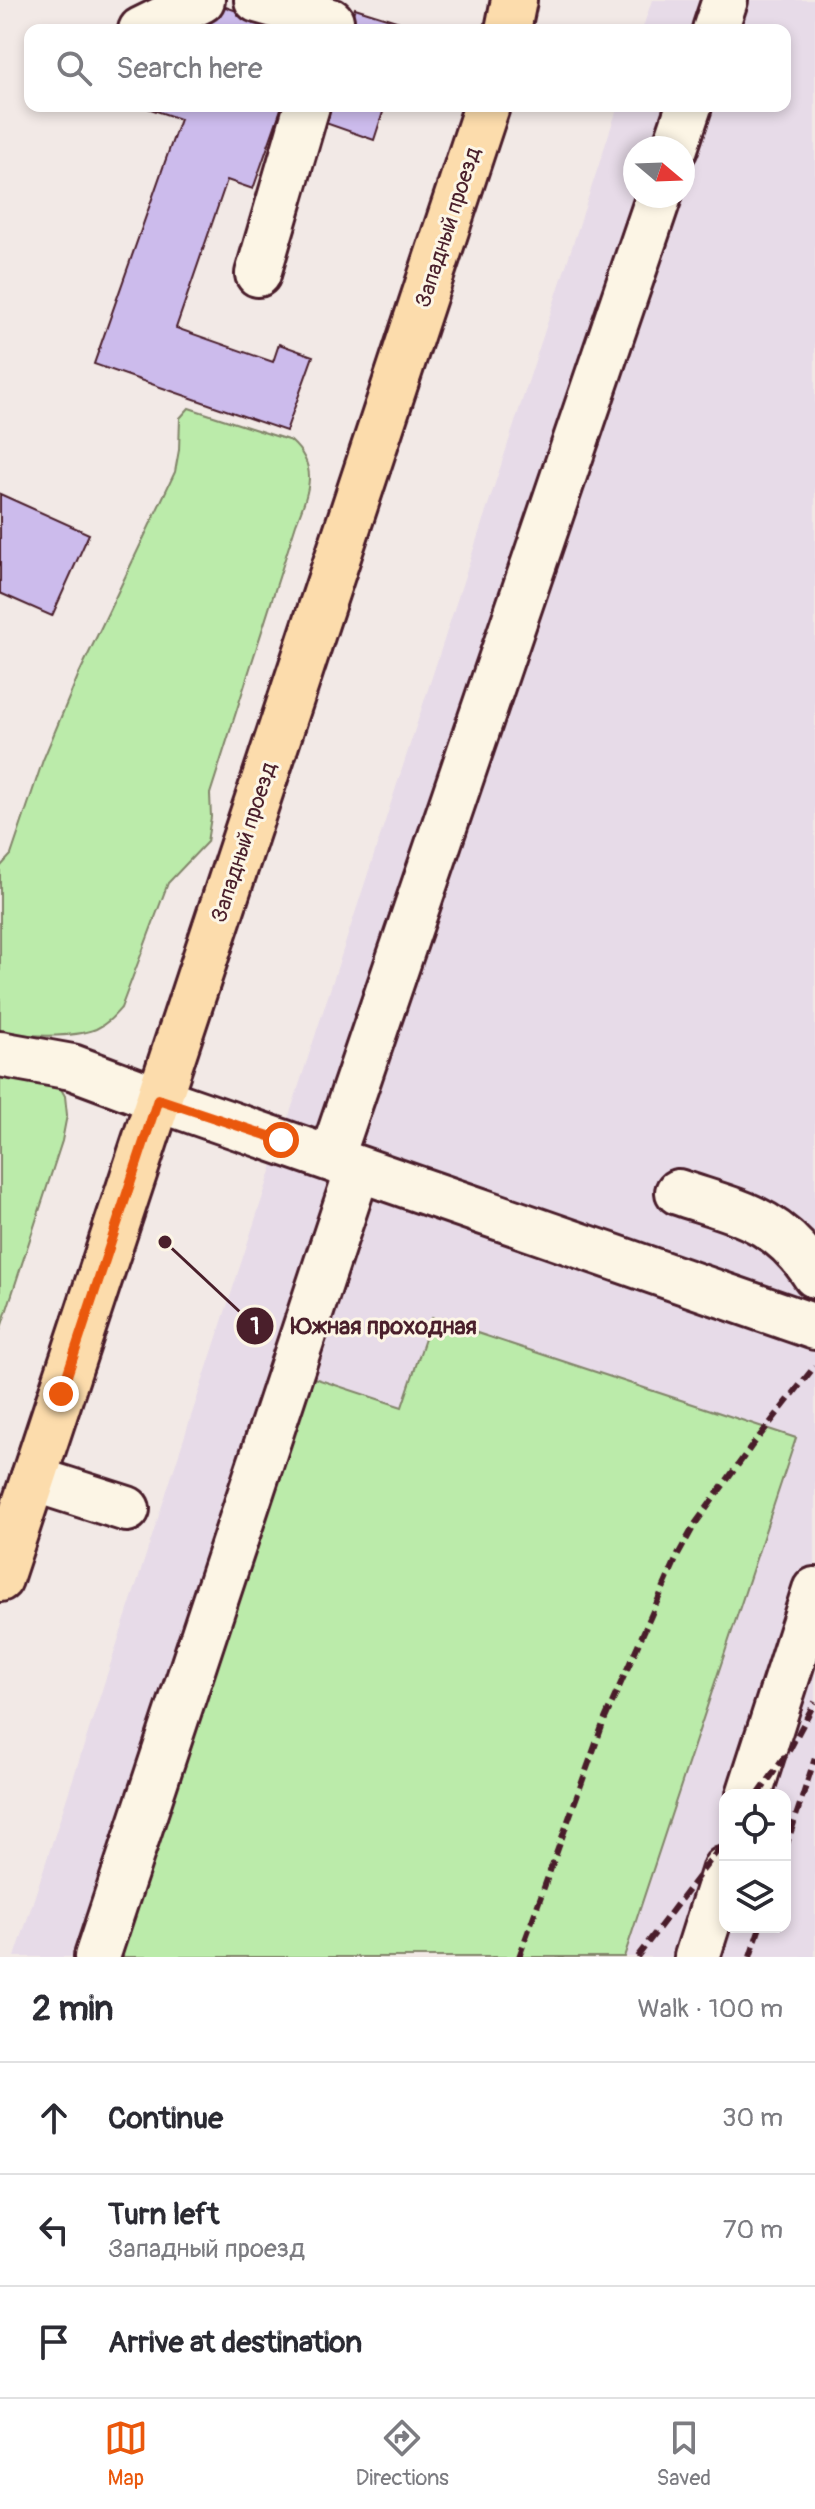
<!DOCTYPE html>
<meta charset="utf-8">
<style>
:root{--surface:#fff;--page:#f2f2f3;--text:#2b2b33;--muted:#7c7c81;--line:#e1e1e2;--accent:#ea580c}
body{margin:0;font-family:Pangolin,sans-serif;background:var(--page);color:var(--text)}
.controls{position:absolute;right:24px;bottom:24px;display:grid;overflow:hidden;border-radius:16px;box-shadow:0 4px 12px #0003}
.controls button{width:72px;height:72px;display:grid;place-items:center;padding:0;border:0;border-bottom:2px solid var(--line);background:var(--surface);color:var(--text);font:40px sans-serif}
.compass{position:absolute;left:623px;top:136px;width:72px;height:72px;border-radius:50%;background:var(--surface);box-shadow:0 4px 12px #0003;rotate:109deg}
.stop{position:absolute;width:24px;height:24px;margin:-18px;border:6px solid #ea580c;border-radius:50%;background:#fff}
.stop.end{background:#ea580c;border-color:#fff;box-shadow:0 2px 8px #0008}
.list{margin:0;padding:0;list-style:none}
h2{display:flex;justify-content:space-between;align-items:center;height:104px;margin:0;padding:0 32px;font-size:34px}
h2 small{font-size:26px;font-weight:400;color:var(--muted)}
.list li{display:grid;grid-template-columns:52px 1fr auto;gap:24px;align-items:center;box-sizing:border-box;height:112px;padding:0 32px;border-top:2px solid var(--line)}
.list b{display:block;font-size:30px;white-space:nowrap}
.list p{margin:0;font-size:26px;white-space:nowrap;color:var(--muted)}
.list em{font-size:26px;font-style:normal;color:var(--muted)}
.icon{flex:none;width:44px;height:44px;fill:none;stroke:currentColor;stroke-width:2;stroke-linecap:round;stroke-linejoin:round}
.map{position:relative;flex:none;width:815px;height:1957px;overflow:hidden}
.search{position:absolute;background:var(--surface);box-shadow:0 4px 12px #0003;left:24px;right:24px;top:24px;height:88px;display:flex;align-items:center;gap:20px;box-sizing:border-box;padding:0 28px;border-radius:16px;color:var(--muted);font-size:30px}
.sheet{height:440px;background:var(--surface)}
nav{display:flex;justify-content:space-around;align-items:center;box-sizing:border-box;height:112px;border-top:2px solid var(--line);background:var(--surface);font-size:22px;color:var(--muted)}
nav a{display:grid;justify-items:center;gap:4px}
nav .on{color:var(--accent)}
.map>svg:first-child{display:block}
</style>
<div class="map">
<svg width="815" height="1957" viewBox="0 0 815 1957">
<rect width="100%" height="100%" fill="#f2e9e6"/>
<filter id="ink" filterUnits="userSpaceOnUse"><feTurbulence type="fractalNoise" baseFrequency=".0125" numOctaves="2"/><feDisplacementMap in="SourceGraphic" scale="16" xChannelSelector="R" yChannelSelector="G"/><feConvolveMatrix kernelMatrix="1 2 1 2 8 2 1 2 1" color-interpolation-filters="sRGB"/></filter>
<g filter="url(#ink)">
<path fill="#e7dbe8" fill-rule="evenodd" d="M 652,0 L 815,0 L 815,1957 L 15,1957 L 618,106 L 785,106 L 785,30 L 642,30 ZM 635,148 L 683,148 L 683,196 L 635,196 ZM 725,1795 L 785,1795 L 785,1927 L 725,1927 Z"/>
<path fill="#bbebaa" stroke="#82856a" stroke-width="2" d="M 189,408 L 291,441 C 320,467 308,493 296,524 L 210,794 L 211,817 L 207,842 L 168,883 L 121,1008 C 113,1017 107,1024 96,1029 C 74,1038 23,1037 0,1031 L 0,867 L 11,855 L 43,760 L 78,676 L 175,472 L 179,450 L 180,418 Z
M 0,1066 L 56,1080 L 65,1096 L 67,1115 L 62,1141 L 0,1331 Z
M 432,1318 L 796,1438 L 624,1957 L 119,1957 L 311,1377 L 402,1407 Z"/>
<path fill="#ccbbec" stroke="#4a1f2b" stroke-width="2" d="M 217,4 L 280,26 L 279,30 L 208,30 Z
M 355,8 L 412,26 L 411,30 L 347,30 Z
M 142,106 L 282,106 L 253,189 L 227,180 L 176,328 L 273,362 L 279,344 L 313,356 L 286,431 L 94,364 L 180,119 Z
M 322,106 L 385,106 L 374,140 L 317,120 Z
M 0,494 L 89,534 L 52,616 L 0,593 Z"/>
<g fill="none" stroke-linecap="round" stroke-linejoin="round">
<defs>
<path id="minor" d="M 257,0 L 331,21 L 328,30
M 141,30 L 202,0
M 715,30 L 725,0
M 675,148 L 689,106
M 258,274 L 307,106
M 0,1054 L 72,1067 L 158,1099 L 815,1327
M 331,1159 L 659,196
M 678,1192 C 737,1212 779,1218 815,1275
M 33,1479 L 127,1509
M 749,1795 L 815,1590
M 97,1957 L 358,1169
M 697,1957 L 725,1869"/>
<path id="major" d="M 508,30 L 514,0
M 0,1579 L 487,106"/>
</defs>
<use href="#minor" stroke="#4a1f2b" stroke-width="50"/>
<use href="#major" stroke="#4a1f2b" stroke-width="50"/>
<use href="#minor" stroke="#fcf5e5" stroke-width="44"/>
<use href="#major" stroke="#fcdcac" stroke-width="44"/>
<path stroke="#4a1f2b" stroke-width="6" stroke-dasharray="12 6" stroke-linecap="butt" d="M 758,1795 L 790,1749 L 815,1702
M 785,1850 L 815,1758
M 519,1957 L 604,1721 L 678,1555 L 695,1524 L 751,1447 L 815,1366
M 637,1957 L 725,1841
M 750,1957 L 760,1927"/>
</g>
</g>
<g fill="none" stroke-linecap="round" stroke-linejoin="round" filter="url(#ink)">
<path stroke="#ea580c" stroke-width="10" d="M 61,1394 L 158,1099 L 281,1140"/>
</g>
<g text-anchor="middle" stroke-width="6" stroke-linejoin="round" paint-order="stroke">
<g font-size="22" fill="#4a1f2b" stroke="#fcf5e5">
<text transform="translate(447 227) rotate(-72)" y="8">Западный проезд</text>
<text transform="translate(243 842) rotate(-72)" y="8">Западный проезд</text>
</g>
</g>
<path fill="none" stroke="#4a1f2b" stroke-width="3" d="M165 1242L255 1326"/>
<g fill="#4a1f2b" stroke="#fcf5e5" stroke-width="3">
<circle cx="165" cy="1242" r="8"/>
<circle cx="255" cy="1326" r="20"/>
</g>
<g font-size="24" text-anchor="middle" font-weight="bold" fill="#fff">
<text x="255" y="1334">1</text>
</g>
<g font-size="24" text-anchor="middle" font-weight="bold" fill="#4a1f2b" stroke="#fcf5e5" stroke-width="6" stroke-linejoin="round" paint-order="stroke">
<text x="384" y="1334">Южная проходная</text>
</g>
</svg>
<div class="controls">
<button><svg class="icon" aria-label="locate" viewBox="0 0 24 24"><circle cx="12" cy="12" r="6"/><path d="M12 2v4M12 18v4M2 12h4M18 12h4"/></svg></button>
<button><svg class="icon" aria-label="layers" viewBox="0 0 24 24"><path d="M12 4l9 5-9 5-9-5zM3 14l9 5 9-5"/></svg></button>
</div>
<svg class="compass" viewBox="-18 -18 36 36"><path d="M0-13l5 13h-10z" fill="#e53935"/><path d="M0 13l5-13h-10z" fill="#7c7c81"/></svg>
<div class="stop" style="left:281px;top:1140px"></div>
<div class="stop end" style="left:61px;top:1394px"></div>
<div class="search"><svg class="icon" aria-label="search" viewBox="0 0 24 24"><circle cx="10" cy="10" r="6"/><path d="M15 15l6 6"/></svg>Search here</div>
</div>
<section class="sheet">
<h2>2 min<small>Walk · 100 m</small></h2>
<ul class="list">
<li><svg class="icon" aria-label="ahead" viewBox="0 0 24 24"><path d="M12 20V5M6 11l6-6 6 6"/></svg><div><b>Continue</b></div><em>30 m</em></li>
<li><svg class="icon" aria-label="left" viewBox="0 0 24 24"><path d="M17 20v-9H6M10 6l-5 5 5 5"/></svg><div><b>Turn left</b><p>Западный проезд</p></div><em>70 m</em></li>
<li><svg class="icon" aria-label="arrive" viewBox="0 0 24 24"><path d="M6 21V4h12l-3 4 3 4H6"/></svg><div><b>Arrive at destination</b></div></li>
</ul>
</section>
<nav>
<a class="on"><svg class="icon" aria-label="map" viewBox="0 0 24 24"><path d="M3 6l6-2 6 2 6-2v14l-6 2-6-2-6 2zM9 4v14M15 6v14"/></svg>Map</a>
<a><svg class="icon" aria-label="directions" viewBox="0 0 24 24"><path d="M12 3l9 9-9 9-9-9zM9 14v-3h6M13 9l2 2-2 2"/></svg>Directions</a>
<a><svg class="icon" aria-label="saved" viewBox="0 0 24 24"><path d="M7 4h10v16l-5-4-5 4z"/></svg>Saved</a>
</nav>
